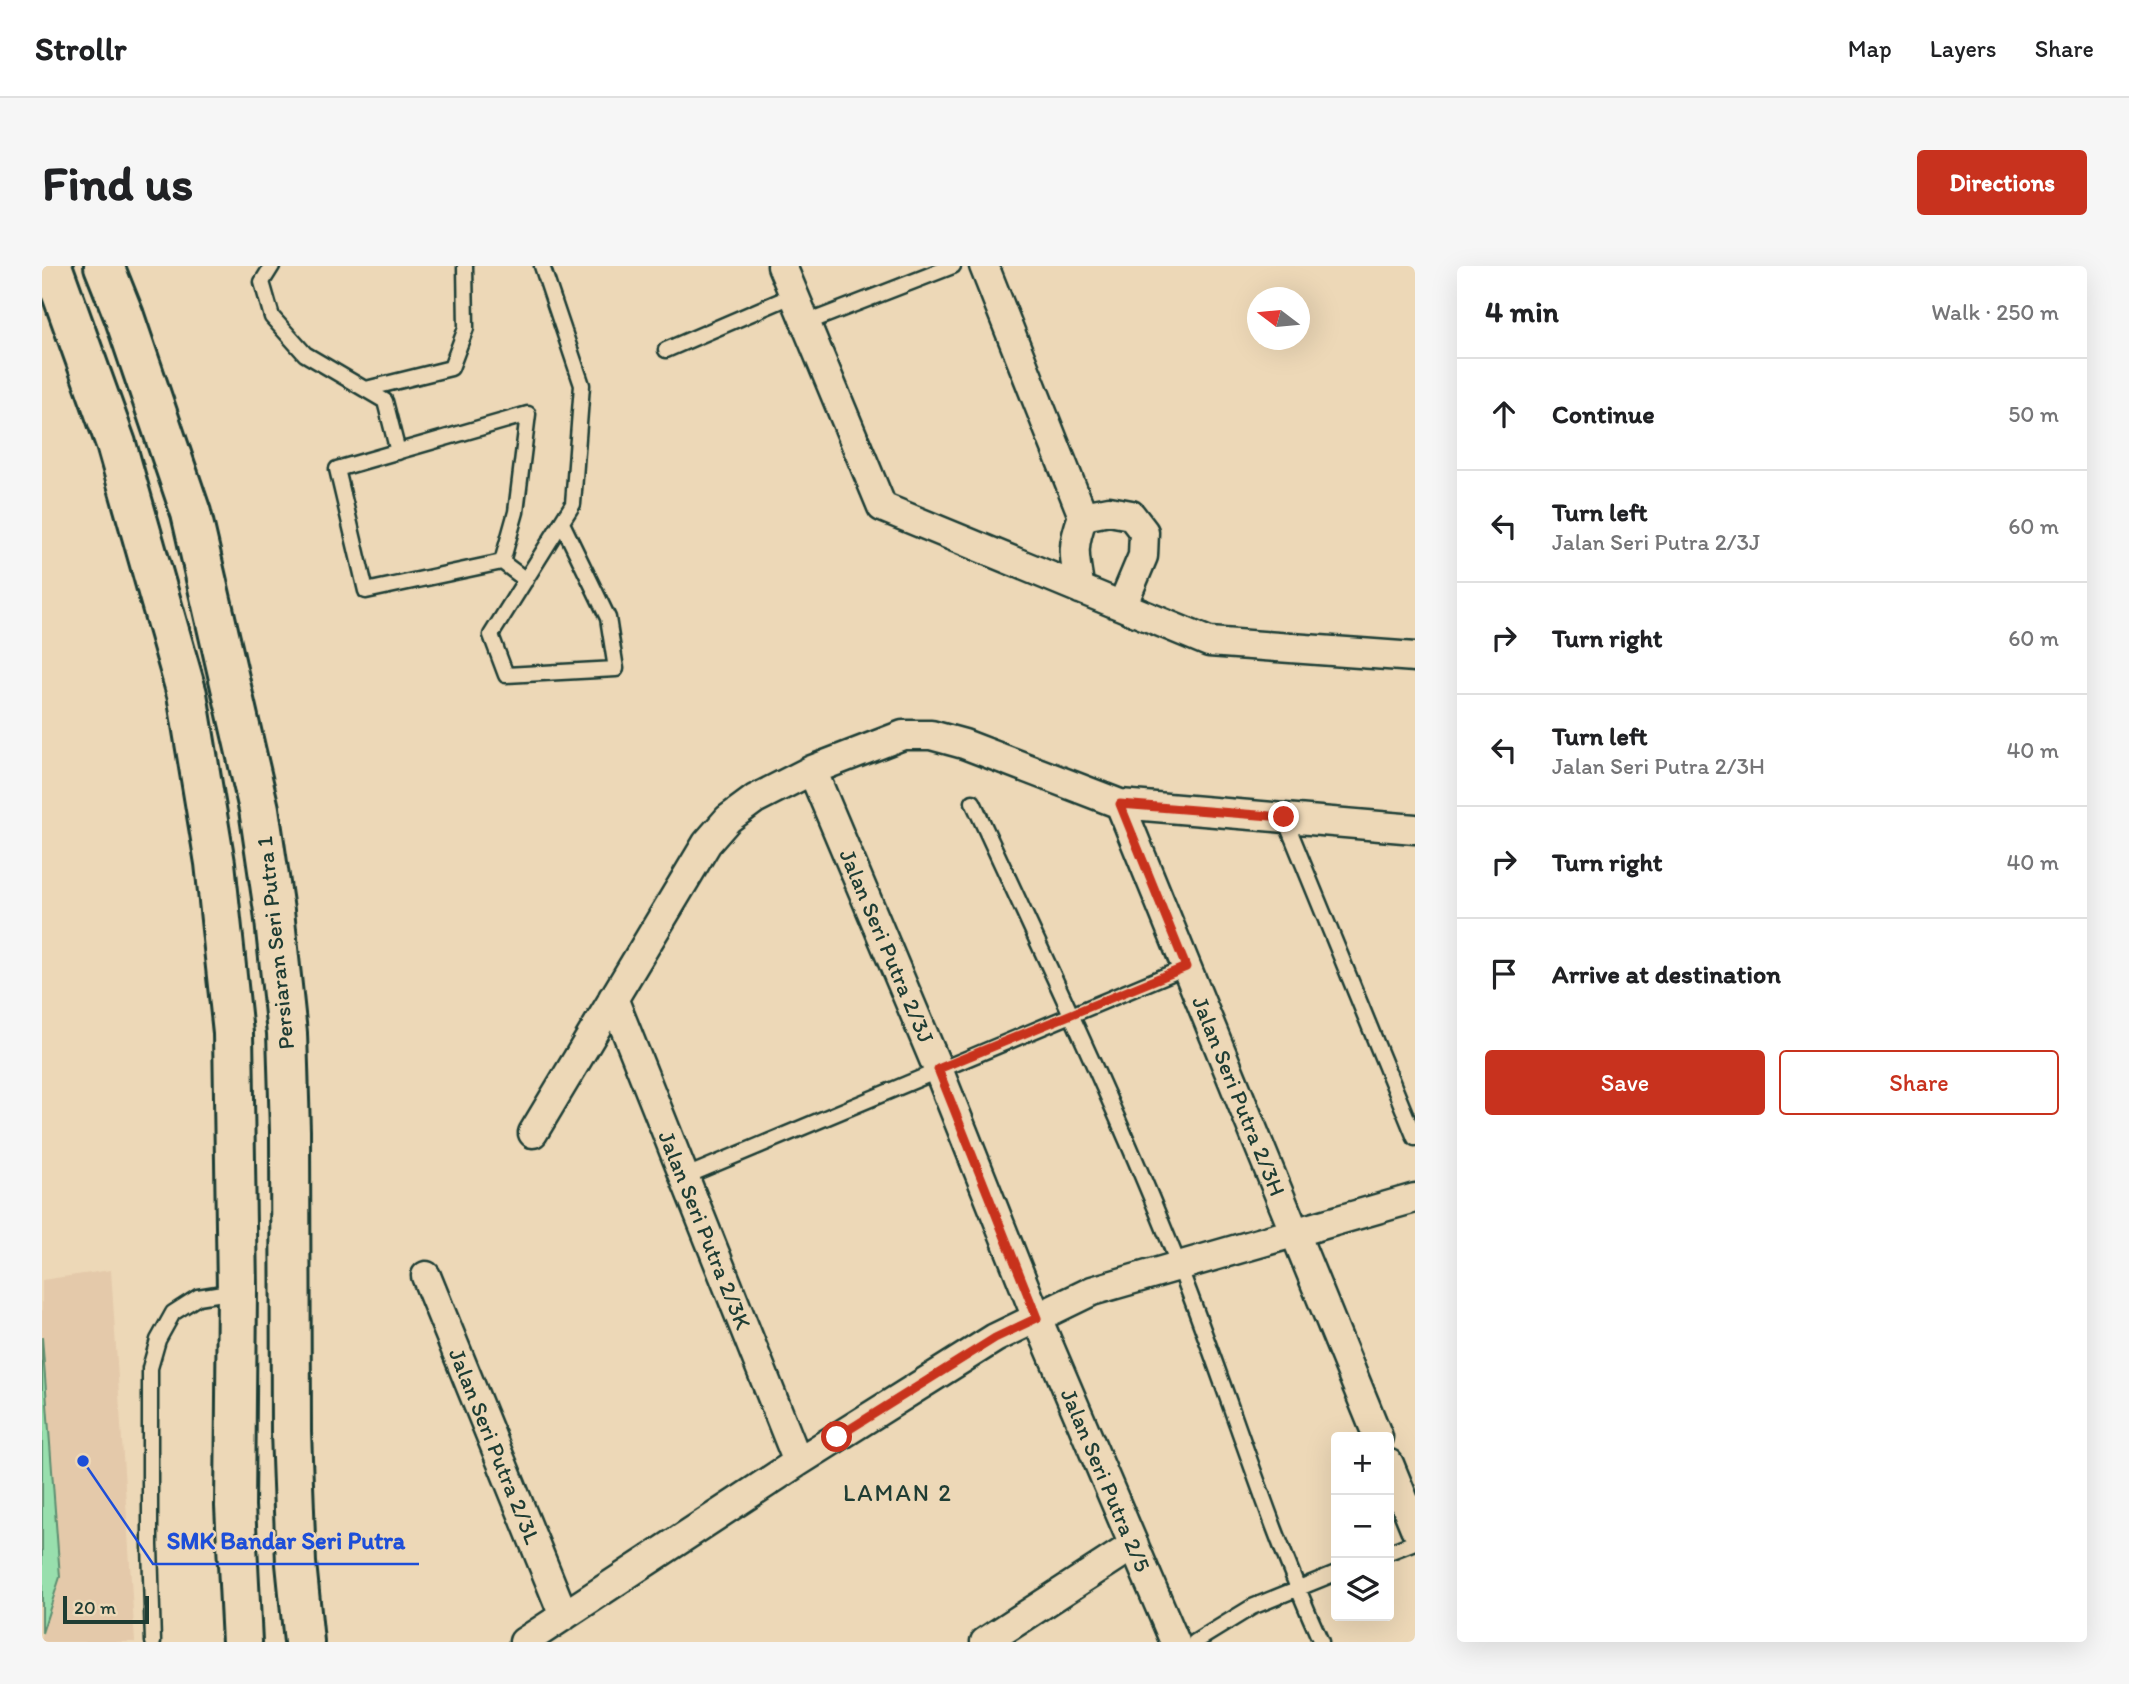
<!DOCTYPE html>
<meta charset="utf-8">
<style>
:root{--surface:#fff;--page:#f6f6f6;--text:#202124;--muted:#757577;--line:#e0e0e0;--accent:#c8321e}
body{margin:0;font-family:Itim,sans-serif;background:var(--page);color:var(--text)}
.controls{position:absolute;right:21px;bottom:21px;display:grid;overflow:hidden;border-radius:7px;box-shadow:0 7px 28px #0002}
.controls button{width:63px;height:63px;display:grid;place-items:center;padding:0;border:0;border-bottom:2px solid var(--line);background:var(--surface);color:var(--text);font:35px sans-serif}
.compass{position:absolute;left:1205px;top:21px;width:63px;height:63px;border-radius:50%;background:var(--surface);box-shadow:0 7px 28px #0002;rotate:286deg}
.scale{position:absolute;left:21px;bottom:18px;width:86px;box-sizing:border-box;padding-left:7px;border:4px solid #1f3d34;border-top:0;font-size:19px;line-height:24px;white-space:nowrap;color:#1f3d34;-webkit-text-stroke:5px #edd8b7;paint-order:stroke}
.stop{position:absolute;width:21px;height:21px;margin:-16px;border:5px solid #c8321e;border-radius:50%;background:#fff}
.stop.end{background:#c8321e;border-color:#fff;box-shadow:0 2px 7px #0008}
.list{margin:0;padding:0;list-style:none}
h2{display:flex;justify-content:space-between;align-items:center;height:91px;margin:0;padding:0 28px;font-size:30px}
h2 small{font-size:23px;font-weight:400;color:var(--muted)}
.list li{display:grid;grid-template-columns:46px 1fr auto;gap:21px;align-items:center;box-sizing:border-box;height:112px;padding:0 28px;border-top:2px solid var(--line)}
.list b{display:block;font-size:26px;white-space:nowrap}
.list p{margin:0;font-size:23px;white-space:nowrap;color:var(--muted)}
.list em{font-size:23px;font-style:normal;color:var(--muted)}
.actions{display:flex;gap:14px;padding:21px 28px}
.actions a{flex:1;padding:16px 0;border:2px solid var(--accent);border-radius:7px;text-align:center;font-size:24px;color:var(--accent)}
.actions .main{background:var(--accent);color:#fff}
.icon{flex:none;width:38px;height:38px;fill:none;stroke:currentColor;stroke-width:2;stroke-linecap:round;stroke-linejoin:round}
.map{position:relative;flex:none;width:1373px;height:1376px;overflow:hidden;border-radius:7px}
header{display:flex;align-items:center;gap:42px;box-sizing:border-box;height:98px;padding:0 35px;background:var(--surface);border-bottom:2px solid var(--line)}
header strong{font-size:33px}
nav{display:flex;gap:38px;margin-inline-start:auto;font-size:24px}
.intro{display:flex;align-items:center;justify-content:space-between;box-sizing:border-box;height:168px;padding:0 42px}
h1{margin:0;font-size:49px}
.button{padding:18px 32px;border-radius:7px;background:var(--accent);color:#fff;font-size:24px;font-weight:700}
main{display:flex;gap:42px;padding:0 42px}
aside{flex:1;background:var(--surface);border-radius:7px;box-shadow:0 7px 28px #0002}
.map>svg:first-child{display:block}
</style>
<header>
<strong>Strollr</strong>
<nav><a>Map</a><a>Layers</a><a>Share</a></nav>
</header>
<div class="intro"><h1>Find us</h1><a class="button">Directions</a></div>
<main>
<div class="map">
<svg width="1373" height="1376" viewBox="0 0 1373 1376">
<rect width="100%" height="100%" fill="#edd8b7"/>
<filter id="ink" filterUnits="userSpaceOnUse"><feTurbulence type="fractalNoise" baseFrequency=".0143" numOctaves="2"/><feDisplacementMap in="SourceGraphic" scale="14" xChannelSelector="R" yChannelSelector="G"/><feConvolveMatrix kernelMatrix="1 2 1 2 8 2 1 2 1" color-interpolation-filters="sRGB"/></filter>
<g filter="url(#ink)">
<path fill="#e4c9aa" d="M 69,1004 L 93,1376 L 0,1376 L 0,1014 Z"/>
<path fill="#98dfad" stroke="#5c8e70" stroke-width="2" d="M 0,1071 L 18,1311 L 0,1367 Z"/>
<g fill="none" stroke-linecap="round" stroke-linejoin="round">
<defs>
<path id="lane" d="M 230,0 L 220,16 L 230,51 L 263,88 L 343,135 L 356,186
M 500,0 L 540,119 L 531,238 L 449,369 L 464,409 L 574,403 L 566,352 L 520,257
M 764,57 L 911,0
M 624,84 L 752,29
M 324,123 L 409,102 L 424,62 L 423,0
M 460,296 L 324,325 L 295,203 L 486,148 L 474,246 L 460,296 L 484,314
M 931,536 C 1002,690 1075,843 1137,1000 C 1186,1125 1224,1254 1279,1376
M 1242,551 L 1373,872
M 642,911 L 1144,701
M 1347,1286 L 1373,1276
M 111,1376 L 108,1279 L 108,1102 L 116,1074 L 131,1047 L 156,1031 L 193,1025
M 1153,1376 L 1210,1341 L 1294,1307"/>
<path id="street" d="M 740,0 L 840,241 L 1167,376 L 1373,391
M 942,0 L 1041,250 C 1029,282 1032,290 1038,323
M 1041,250 L 1067,245 L 1089,249 L 1102,266 L 1101,290 L 1080,340
M 770,504 L 896,803 L 995,1052 L 1133,1376
M 1078,538 L 1336,1171
M 571,732 L 756,1196
M 491,867 L 665,577 L 686,553 L 713,533 L 770,504 L 861,469 L 889,469 L 922,478 L 1078,538 L 1373,563
M 384,1010 L 522,1350
M 1347,1198 L 1373,1262
M 482,1376 L 756,1196 L 953,1072 L 1050,1025 L 1373,932
M 943,1376 L 1092,1279"/>
<path id="secondary" d="M 10,0 L 74,178 L 145,428 L 173,597 L 191,767 L 195,1024 L 193,1240 L 200,1376
M 62,0 L 82,50 L 149,247 L 217,543 L 232,645 L 245,767 L 248,865 L 249,1166 L 254,1297 L 262,1376"/>
</defs>
<use href="#lane" stroke="#1f3d34" stroke-width="19"/>
<use href="#street" stroke="#1f3d34" stroke-width="33"/>
<use href="#secondary" stroke="#1f3d34" stroke-width="44"/>
<use href="#lane" stroke="#edd8b7" stroke-width="14"/>
<use href="#street" stroke="#edd8b7" stroke-width="28"/>
<use href="#secondary" stroke="#edd8b7" stroke-width="38"/>
</g>
</g>
<g fill="none" stroke-linecap="round" stroke-linejoin="round" filter="url(#ink)">
<path stroke="#c8321e" stroke-width="9" d="M 795,1171 L 953,1072 L 995,1052 L 896,803 L 1144,701 L 1078,538 L 1242,551"/>
</g>
<g text-anchor="middle" stroke-width="5" stroke-linejoin="round" paint-order="stroke">
<g font-size="23" fill="#1f3d34" stroke="#edd8b7">
<text transform="translate(233 677) rotate(-96)" y="8">Persiaran Seri Putra 1</text>
<text transform="translate(845 680) rotate(67)" y="8">Jalan Seri Putra 2/3J</text>
<text transform="translate(1197 830) rotate(68)" y="8">Jalan Seri Putra 2/3H</text>
<text transform="translate(663 964) rotate(68)" y="8">Jalan Seri Putra 2/3K</text>
<text transform="translate(453 1180) rotate(68)" y="8">Jalan Seri Putra 2/3L</text>
<text transform="translate(1064 1214) rotate(67)" y="8">Jalan Seri Putra 2/5</text>
</g>
<g font-size="24" letter-spacing="2" fill="#1f3d34" stroke="#edd8b7">
<text x="856" y="1235">LAMAN 2</text>
</g>
</g>
<path fill="none" stroke="#1d4ed8" stroke-width="2.5" d="M41 1195L111 1298H377"/>
<circle fill="#1d4ed8" stroke="#edd8b7" stroke-width="2.5" cx="41" cy="1195" r="7"/>
<g font-size="24" text-anchor="middle" font-weight="bold" fill="#1d4ed8" stroke="#edd8b7" stroke-width="5" stroke-linejoin="round" paint-order="stroke">
<text x="244" y="1283">SMK Bandar Seri Putra</text>
</g>
</svg>
<div class="controls">
<button>+</button>
<button>−</button>
<button><svg class="icon" aria-label="layers" viewBox="0 0 24 24"><path d="M12 4l9 5-9 5-9-5zM3 14l9 5 9-5"/></svg></button>
</div>
<svg class="compass" viewBox="-18 -18 36 36"><path d="M0-13l5 13h-10z" fill="#e53935"/><path d="M0 13l5-13h-10z" fill="#757577"/></svg>
<div class="scale">20 m</div>
<div class="stop" style="left:795px;top:1171px"></div>
<div class="stop end" style="left:1242px;top:551px"></div>
</div>
<aside>
<h2>4 min<small>Walk · 250 m</small></h2>
<ul class="list">
<li><svg class="icon" aria-label="ahead" viewBox="0 0 24 24"><path d="M12 20V5M6 11l6-6 6 6"/></svg><div><b>Continue</b></div><em>50 m</em></li>
<li><svg class="icon" aria-label="left" viewBox="0 0 24 24"><path d="M17 20v-9H6M10 6l-5 5 5 5"/></svg><div><b>Turn left</b><p>Jalan Seri Putra 2/3J</p></div><em>60 m</em></li>
<li><svg class="icon" aria-label="right" viewBox="0 0 24 24"><path d="M7 20v-9h11M14 6l5 5-5 5"/></svg><div><b>Turn right</b></div><em>60 m</em></li>
<li><svg class="icon" aria-label="left" viewBox="0 0 24 24"><path d="M17 20v-9H6M10 6l-5 5 5 5"/></svg><div><b>Turn left</b><p>Jalan Seri Putra 2/3H</p></div><em>40 m</em></li>
<li><svg class="icon" aria-label="right" viewBox="0 0 24 24"><path d="M7 20v-9h11M14 6l5 5-5 5"/></svg><div><b>Turn right</b></div><em>40 m</em></li>
<li><svg class="icon" aria-label="arrive" viewBox="0 0 24 24"><path d="M6 21V4h12l-3 4 3 4H6"/></svg><div><b>Arrive at destination</b></div></li>
</ul>
<div class="actions"><a class="main">Save</a><a>Share</a></div>
</aside>
</main>
